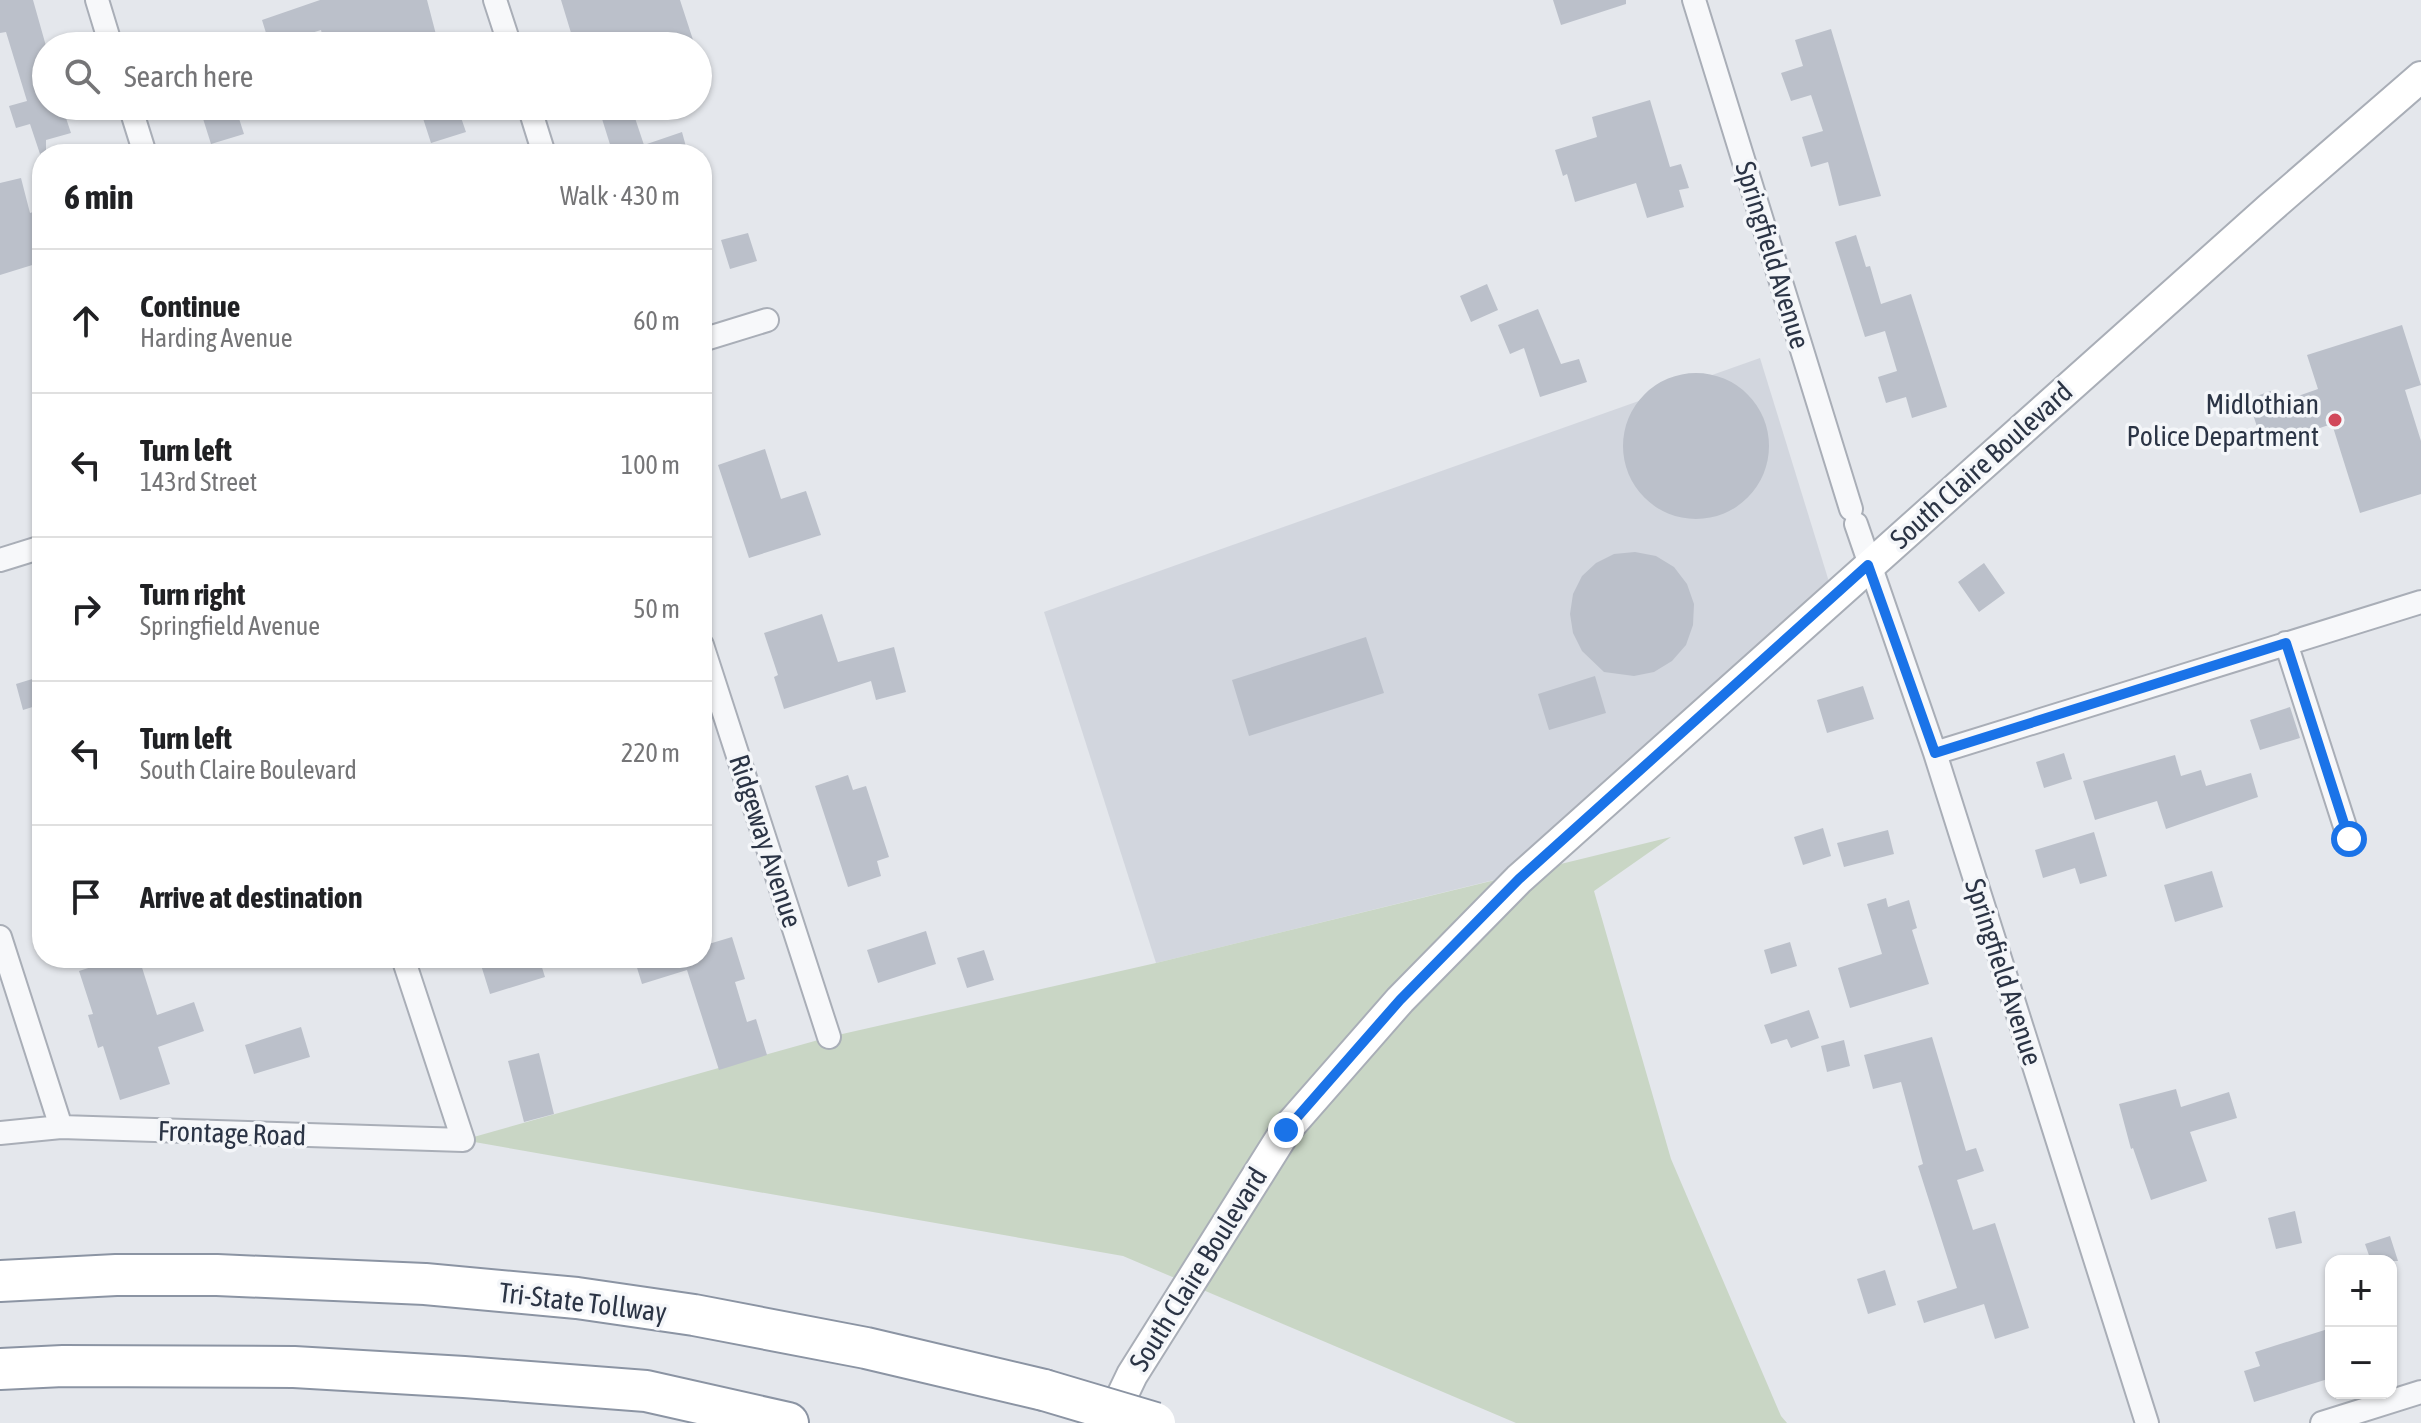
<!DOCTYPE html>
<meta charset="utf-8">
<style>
:root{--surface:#fff;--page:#f6f6f6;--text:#202124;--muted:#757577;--line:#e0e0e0}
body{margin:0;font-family:"Asap Condensed",sans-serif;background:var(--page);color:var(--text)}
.controls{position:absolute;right:24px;bottom:24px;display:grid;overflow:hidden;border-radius:16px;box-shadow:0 2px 6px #0004}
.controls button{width:72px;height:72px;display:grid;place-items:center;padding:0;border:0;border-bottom:2px solid var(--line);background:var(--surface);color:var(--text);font:40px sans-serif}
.stop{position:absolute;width:24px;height:24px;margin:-18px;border:6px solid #1a73e8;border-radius:50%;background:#fff}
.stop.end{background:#1a73e8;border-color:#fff;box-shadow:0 2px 8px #0008}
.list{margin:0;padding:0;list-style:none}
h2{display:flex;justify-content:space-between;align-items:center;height:104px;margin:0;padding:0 32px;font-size:34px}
h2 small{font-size:26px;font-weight:400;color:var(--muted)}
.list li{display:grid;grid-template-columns:52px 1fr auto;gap:24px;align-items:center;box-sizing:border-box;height:144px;padding:0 32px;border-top:2px solid var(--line)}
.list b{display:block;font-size:30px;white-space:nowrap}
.list p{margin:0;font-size:26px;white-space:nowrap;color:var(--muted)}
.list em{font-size:26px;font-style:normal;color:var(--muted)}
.icon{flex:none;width:44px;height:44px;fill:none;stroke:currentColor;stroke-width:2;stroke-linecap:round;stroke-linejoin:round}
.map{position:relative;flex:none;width:2421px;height:1423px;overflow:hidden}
.search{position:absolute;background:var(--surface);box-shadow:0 2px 6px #0004;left:32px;top:32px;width:680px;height:88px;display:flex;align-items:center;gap:20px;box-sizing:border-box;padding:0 28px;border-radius:44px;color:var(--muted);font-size:30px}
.panel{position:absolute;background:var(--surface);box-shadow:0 2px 6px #0004;left:32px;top:144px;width:680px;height:824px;border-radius:32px}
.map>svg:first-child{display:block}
</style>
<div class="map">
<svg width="2421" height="1423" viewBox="0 0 2421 1423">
<rect width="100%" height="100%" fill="#e4e7ec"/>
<path fill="#d2d6de" d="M 1760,358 L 1830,585 L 1506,877 L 1156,963 L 1044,612 Z"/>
<path fill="#c9d6c5" d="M 1671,837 L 1594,891 L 1671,1159 L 1781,1416 L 1787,1423 L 1516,1423 L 1123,1256 L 463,1140 L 829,1037 L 1156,963 Z"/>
<path fill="#bbc0ca" d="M 0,0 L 33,0 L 46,46 L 46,106 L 62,106 L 71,133 L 46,140 L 46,154 L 42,154 L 42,160 L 30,124 L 16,128 L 9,106 L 27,101 L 6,32 L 0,33 Z
M 320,0 L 427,0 L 439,46 L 325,46 L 321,30 L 270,46 L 262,20 Z
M 561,0 L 680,0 L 695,46 L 575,46 Z
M 1553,0 L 1626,0 L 1626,4 L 1561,25 Z
M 1831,29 L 1881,196 L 1839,206 L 1828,162 L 1811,167 L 1802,137 L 1823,131 L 1811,95 L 1791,101 L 1781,73 L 1803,66 L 1795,40 Z
M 1650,100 L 1670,167 L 1681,164 L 1689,188 L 1679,190 L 1684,207 L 1647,218 L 1636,183 L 1575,202 L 1567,174 L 1563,176 L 1555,150 L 1597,137 L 1592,117 Z
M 199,106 L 235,106 L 244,134 L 211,144 Z
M 419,106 L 457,106 L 466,132 L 431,143 Z
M 598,106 L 631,106 L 644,145 L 682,132 L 688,154 L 613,154 Z
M 21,178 L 30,213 L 42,209 L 42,262 L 0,275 L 0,183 Z
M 748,233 L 757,261 L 730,269 L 721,240 Z
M 1856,235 L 1866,267 L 1870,266 L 1881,304 L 1911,294 L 1947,407 L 1912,418 L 1906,397 L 1886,403 L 1878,377 L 1897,371 L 1885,331 L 1865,337 L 1835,242 Z
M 1487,284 L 1498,310 L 1471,322 L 1460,296 Z
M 1538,309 L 1561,364 L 1579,359 L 1587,382 L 1540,397 L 1524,348 L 1510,354 L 1498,325 Z
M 2402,325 L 2421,385 L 2405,390 L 2421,441 L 2421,494 L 2360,513 L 2332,424 L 2286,439 L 2282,429 L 2260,436 L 2248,399 L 2271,391 L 2275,404 L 2318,389 L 2307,355 Z
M1623 446a73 73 0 1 1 146 0a73 73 0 1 1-146 0Z
M 765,449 L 781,499 L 806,491 L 821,535 L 749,558 L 718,465 Z
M 1635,552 L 1656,556 L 1674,567 L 1687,584 L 1694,604 L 1693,625 L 1686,645 L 1672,661 L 1654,672 L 1634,676 L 1604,672 L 1582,651 L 1573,633 L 1570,614 L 1573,594 L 1582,576 L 1596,563 L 1614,554 Z
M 1984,563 L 2005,593 L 1979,612 L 1958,582 Z
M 822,614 L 838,662 L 894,647 L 906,692 L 876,700 L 871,681 L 784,709 L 774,677 L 778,675 L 764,633 Z
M 1366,637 L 1384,693 L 1249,736 L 1232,680 Z
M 42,676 L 42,704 L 23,710 L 16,684 Z
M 1595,676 L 1606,713 L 1549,730 L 1538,694 Z
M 1863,686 L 1874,719 L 1827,733 L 1817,700 Z
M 2290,707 L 2300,738 L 2260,750 L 2250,720 Z
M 2064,753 L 2072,779 L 2044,788 L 2036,762 Z
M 2175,755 L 2181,776 L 2201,770 L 2206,786 L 2251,773 L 2258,797 L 2166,829 L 2157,801 L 2095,820 L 2083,781 Z
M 848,775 L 853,790 L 866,786 L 889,857 L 877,861 L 881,876 L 848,887 L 815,786 Z
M 1823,828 L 1831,856 L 1803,865 L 1794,837 Z
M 1888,830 L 1894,854 L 1844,867 L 1837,843 Z
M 2094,832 L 2107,876 L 2080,884 L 2075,868 L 2043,878 L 2035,850 Z
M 2212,871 L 2223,907 L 2175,922 L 2164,885 Z
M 1886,898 L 1888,907 L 1909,900 L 1917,928 L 1912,930 L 1929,984 L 1850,1008 L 1838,968 L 1882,954 L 1867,904 Z
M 926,931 L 936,964 L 878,983 L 867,950 Z
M 732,937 L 745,979 L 735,982 L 747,1022 L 756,1019 L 767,1055 L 719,1070 L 687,970 L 642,984 L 634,958 L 702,958 L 702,946 Z
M 1790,942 L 1797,966 L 1771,974 L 1764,950 Z
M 984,950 L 994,980 L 967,988 L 957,958 Z
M 119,958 L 139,958 L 157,1015 L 194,1002 L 204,1031 L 158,1047 L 170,1084 L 120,1100 L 103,1046 L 98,1048 L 88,1015 L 93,1014 L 79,971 Z
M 504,958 L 539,958 L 545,977 L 490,994 L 481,965 Z
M 1809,1010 L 1819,1038 L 1791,1048 L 1787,1039 L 1771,1044 L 1764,1025 Z
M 301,1027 L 310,1057 L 254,1074 L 245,1045 Z
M 1932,1037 L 1966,1151 L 1976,1148 L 1984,1171 L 1957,1180 L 1973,1230 L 1995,1223 L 2029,1328 L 1995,1339 L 1984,1304 L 1924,1323 L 1917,1301 L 1957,1288 L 1918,1166 L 1923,1164 L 1901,1082 L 1873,1089 L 1864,1055 Z
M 1844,1040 L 1850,1066 L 1827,1072 L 1821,1046 Z
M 539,1053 L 554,1114 L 524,1122 L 508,1061 Z
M 2176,1089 L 2181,1107 L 2229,1092 L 2237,1118 L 2190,1132 L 2207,1181 L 2151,1200 L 2133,1148 L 2131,1149 L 2119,1104 Z
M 2295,1211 L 2302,1243 L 2276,1249 L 2268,1218 Z
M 2390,1236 L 2398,1261 L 2371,1261 L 2365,1244 Z
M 1885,1270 L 1896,1305 L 1868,1314 L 1857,1279 Z
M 2331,1328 L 2331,1378 L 2254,1402 L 2244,1371 L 2260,1366 L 2255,1352 Z"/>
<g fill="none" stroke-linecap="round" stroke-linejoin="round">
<defs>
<path id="street" d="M 97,0 L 111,46
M 495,0 L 510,46
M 1694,0 L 1851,509
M 130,106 L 145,154
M 529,106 L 544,154
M 702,340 L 767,320
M 1856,524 L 1935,753 L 2147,1423
M 0,560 L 42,547
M 2286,643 L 2349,839
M 702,645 L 829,1037
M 1935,753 L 2421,602
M 0,937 L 61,1127
M 0,1133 L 61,1127 L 463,1140 L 403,958
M 2322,1423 L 2421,1392"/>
<path id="secondary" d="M 1109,1423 L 1132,1375 L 1286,1130 L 1400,1000 L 1519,879 L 2270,208 L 2421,77"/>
<path id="highway" d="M 0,1281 L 116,1275 L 217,1275 L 425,1284 L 577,1298 L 694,1315 L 866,1348 L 1044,1390
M 0,1369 L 63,1366 L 294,1367 L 464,1377 L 646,1391 L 788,1423"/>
</defs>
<use href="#street" stroke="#a9aeb7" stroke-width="26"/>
<use href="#secondary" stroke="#a9aeb7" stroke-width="34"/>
<use href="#highway" stroke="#8b94a3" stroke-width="44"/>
<use href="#street" stroke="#f7f8fa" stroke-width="22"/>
<use href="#secondary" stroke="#fff" stroke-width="30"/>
<use href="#highway" stroke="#fff" stroke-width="40"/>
<defs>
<path id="highway-bridge" d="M 1044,1390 L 1155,1423"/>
</defs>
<use href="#highway-bridge" stroke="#8b94a3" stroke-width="44" stroke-linecap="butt"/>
<use href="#highway-bridge" stroke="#fff" stroke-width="40"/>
</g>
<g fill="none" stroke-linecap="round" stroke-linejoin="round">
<path stroke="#1a73e8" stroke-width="10" d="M 1286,1130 L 1400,1000 L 1519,879 L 1868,565 L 1935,753 L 2286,643 L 2349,839"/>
</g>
<circle fill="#d1495b" stroke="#f4f6f9" stroke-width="3" cx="2335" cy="420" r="8"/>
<g text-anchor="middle" stroke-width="7" stroke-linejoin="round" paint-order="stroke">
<g font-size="28" fill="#2b3445" stroke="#f4f6f9">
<text transform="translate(1773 255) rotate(73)" y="10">Springfield Avenue</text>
<text transform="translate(1981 465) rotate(-42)" y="10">South Claire Boulevard</text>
<text transform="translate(766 841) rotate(72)" y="10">Ridgeway Avenue</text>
<text transform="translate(2004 972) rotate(72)" y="10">Springfield Avenue</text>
<text transform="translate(232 1133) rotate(2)" y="10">Frontage Road</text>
<text transform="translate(1198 1269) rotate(-58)" y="10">South Claire Boulevard</text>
<text transform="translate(583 1302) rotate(7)" y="10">Tri-State Tollway</text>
</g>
<g font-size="28" fill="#2b3445" stroke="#f4f6f9" text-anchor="end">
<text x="2319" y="414">Midlothian<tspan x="2319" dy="32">Police Department</tspan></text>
</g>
</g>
</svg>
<div class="controls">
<button>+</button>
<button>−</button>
</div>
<div class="stop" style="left:2349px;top:839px"></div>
<div class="stop end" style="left:1286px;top:1130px"></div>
<div class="search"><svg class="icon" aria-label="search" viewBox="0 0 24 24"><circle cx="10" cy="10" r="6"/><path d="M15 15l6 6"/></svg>Search here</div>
<section class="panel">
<h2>6 min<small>Walk · 430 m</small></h2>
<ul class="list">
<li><svg class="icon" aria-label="ahead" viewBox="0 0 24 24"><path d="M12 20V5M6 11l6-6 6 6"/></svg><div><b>Continue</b><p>Harding Avenue</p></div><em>60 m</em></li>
<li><svg class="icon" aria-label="left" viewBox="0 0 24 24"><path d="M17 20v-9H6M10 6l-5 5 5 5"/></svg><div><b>Turn left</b><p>143rd Street</p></div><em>100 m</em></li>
<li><svg class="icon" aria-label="right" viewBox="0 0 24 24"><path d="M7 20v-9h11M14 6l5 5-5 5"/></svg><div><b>Turn right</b><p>Springfield Avenue</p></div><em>50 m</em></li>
<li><svg class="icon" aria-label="left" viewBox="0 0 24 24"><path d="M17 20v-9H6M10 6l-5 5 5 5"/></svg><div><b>Turn left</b><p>South Claire Boulevard</p></div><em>220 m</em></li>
<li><svg class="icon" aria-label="arrive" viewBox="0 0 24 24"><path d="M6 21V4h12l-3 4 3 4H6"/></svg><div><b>Arrive at destination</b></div></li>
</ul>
</section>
</div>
